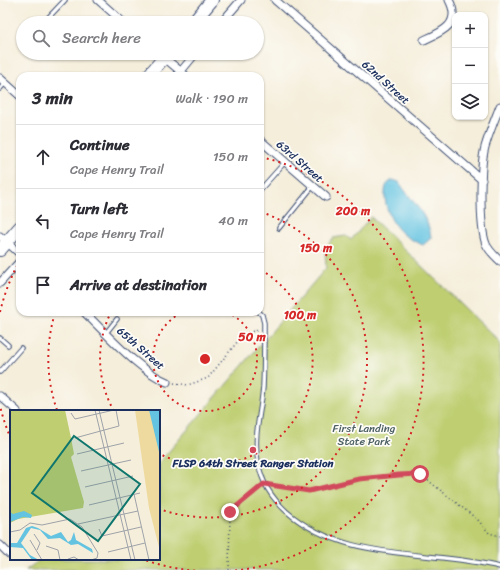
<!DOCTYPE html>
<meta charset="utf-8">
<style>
:root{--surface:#fff;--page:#f7f7f7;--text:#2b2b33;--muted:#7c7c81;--line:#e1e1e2}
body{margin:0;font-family:Sriracha,sans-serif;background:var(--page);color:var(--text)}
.controls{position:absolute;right:12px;top:12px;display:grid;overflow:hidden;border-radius:8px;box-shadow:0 1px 3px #0004}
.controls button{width:36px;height:36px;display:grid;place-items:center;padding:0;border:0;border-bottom:1px solid var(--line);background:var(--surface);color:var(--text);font:20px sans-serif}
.stop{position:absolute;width:12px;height:12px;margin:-9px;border:3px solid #d1495b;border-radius:50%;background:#fff}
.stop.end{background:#d1495b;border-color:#fff;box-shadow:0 1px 4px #0008}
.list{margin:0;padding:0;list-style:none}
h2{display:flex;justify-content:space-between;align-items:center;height:52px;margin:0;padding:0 16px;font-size:17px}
h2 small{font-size:13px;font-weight:400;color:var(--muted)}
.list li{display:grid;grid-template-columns:26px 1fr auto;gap:12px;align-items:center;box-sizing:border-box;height:64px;padding:0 16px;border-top:1px solid var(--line)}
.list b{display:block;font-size:15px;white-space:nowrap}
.list p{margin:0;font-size:13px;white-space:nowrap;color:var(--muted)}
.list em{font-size:13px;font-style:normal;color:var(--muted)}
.icon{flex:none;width:22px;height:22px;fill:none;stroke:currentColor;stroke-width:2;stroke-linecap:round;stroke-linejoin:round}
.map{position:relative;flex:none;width:500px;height:570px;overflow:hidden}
.search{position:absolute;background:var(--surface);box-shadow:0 1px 3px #0004;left:16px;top:16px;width:248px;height:44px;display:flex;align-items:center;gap:10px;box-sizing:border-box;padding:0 14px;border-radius:22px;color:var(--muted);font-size:15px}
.panel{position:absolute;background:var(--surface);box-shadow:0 1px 3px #0004;left:16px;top:72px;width:248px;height:244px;border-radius:12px}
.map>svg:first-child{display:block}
</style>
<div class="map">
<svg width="500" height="570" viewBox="0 0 500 570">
<rect width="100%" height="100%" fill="#fdfcf7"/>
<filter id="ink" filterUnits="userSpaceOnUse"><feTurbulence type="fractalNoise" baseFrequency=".025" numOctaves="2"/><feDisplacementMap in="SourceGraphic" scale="8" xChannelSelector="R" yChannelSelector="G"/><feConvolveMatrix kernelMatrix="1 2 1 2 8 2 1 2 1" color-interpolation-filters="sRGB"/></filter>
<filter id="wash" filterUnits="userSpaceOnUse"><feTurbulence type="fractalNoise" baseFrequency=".012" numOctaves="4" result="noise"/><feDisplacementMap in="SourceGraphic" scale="16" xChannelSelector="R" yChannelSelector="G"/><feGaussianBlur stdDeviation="0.9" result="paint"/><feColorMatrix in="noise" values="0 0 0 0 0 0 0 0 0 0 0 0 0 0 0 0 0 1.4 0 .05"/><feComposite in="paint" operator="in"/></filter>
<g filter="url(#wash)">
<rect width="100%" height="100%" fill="#f5eedb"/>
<path fill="#bece70" stroke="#6c7e67" d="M 371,217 L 500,342 L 500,570 L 26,570 L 41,559 L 159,559 L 159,463 L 326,268 L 325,249 L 333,238 L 346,236 L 351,240 Z"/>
<path fill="#63c3e1" stroke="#3f79a0" d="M 393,180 L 399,182 C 410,200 429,215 431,238 L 423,245 C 419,243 413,241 409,238 C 395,230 386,213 385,197 C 385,188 385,184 393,180 Z"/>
</g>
<g filter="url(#ink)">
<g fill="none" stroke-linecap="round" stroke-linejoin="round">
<defs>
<path id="lane" d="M 46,20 L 65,0
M 0,89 L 5,83
M 260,190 L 285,162
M 279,228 L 313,186
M 259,312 L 262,315 L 264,323 C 264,345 264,366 263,387 C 261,413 253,435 258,462 C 262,483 271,497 286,511 C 345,563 429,549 500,567
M 106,333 L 117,319
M 0,338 L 8,345
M 0,372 L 21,348"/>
<path id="street" d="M 98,0 L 124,23
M 275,0 L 482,180
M 221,23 L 241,0
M 424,40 C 442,32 462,24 449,0
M 159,53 L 186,76
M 177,76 L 196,53
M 0,78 L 20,96
M 500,106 C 495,119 489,133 485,147 C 480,166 479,226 486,244 C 489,251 495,256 500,261
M 260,140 L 326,197
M 0,236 L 20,254
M 0,283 L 20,261
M 84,312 C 108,335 137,369 167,382
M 0,396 L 17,411
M 0,545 L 9,554"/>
<path id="highway" d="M 193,23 L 212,0
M 148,76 L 168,53
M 0,250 L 20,227"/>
</defs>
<use href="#lane" stroke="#3c4c71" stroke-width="5.5"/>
<use href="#street" stroke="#3c4c71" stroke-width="9"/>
<use href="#highway" stroke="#3c4c71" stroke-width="14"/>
<path stroke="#3c4c71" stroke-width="1.5" stroke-dasharray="1 3" stroke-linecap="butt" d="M 174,383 L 188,385 L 208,378 L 238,341 L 250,332 L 259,330
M 272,485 L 309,491 L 359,479 L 399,475 L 420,474 L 478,520 L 489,533 L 500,536
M 229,570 L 230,512 L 261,486"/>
<use href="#lane" stroke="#fff" stroke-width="3.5"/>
<use href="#street" stroke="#fff" stroke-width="7"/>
<use href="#highway" stroke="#fff" stroke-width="12"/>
</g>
</g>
<g fill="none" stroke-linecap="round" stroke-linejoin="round" filter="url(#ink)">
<path stroke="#d1495b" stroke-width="5" d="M 230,512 L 264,484 L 309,491 L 359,479 L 399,475 L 420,474"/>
</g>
<g fill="none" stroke="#d62828" stroke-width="2" stroke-dasharray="2 4">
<path d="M227 312A52 52 0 1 1 183 312"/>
<path d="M114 411A105 105 0 0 1 111 312M261 270A105 105 0 0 1 160 454"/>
<path d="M57 410A157 157 0 0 1 55 313M261 212A157 157 0 0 1 159 509"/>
<path d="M11 439A210 210 0 0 1 0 406M0 312A210 210 0 0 1 20 260M261 157A210 210 0 1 1 142 559"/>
</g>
<circle fill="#d1495b" stroke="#fdfcf7" stroke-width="1.5" cx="253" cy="450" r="4"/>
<g text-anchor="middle" stroke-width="3.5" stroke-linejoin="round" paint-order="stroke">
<g font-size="11" fill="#1b2f5e" stroke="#fdfcf7">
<text transform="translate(386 82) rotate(42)" y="4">62nd Street</text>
<text transform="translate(300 161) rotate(41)" y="4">63rd Street</text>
<text transform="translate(141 348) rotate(41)" y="4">65th Street</text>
</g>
<g font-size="11" fill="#4c5f63" stroke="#fdfcf7">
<text x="364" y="432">First Landing<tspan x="364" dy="13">State Park</tspan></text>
</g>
<g font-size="11" font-weight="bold" fill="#1b2f5e" stroke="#fdfcf7">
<text x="253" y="467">FLSP 64th Street Ranger Station</text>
</g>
</g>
<g transform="translate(10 410)">
<rect width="150" height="150" fill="#f5eedb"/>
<path d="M 0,0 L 55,0 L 61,28 L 64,44 L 61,47 L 74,92 L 73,98 L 8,109 L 0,113 Z" fill="#bece70"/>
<path d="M 125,0 L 150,0 L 150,141 L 139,98 Z" fill="#eeda9e"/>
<path d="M 139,0 L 150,0 L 150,48 L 150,46 ZM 14,101 L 22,105 L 21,108 L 13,107 L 0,112 L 0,102 L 3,104 ZM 22,116 L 28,118 L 41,126 L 51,122 L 58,132 L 61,130 L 64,122 L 66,130 L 82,139 L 83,143 L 68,134 L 61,135 L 50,128 L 38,129 L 30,120 L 21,118 L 11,133 L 20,145 L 29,150 L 22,150 L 13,138 L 0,137 L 0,133 L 7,133 L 16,118 Z" fill="#63c3e1"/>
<path fill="none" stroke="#9ea2a9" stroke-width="1" d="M 85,0 L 121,150M 89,0 L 125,150M 61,3 L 65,9 L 104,0M 65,28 L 109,16 L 106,0M 67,44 L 114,33M 71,61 L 121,50M 75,77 L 123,66M 124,84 L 139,150M 79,95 L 130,83M 68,114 L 128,101M 89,119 L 92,126 L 131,117M 0,122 L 10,120 L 20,113 L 32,115 L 60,109 L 72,117 L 88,143 L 87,148 L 81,150M 24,124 L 30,133 L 27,140M 20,130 L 32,150M 36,136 L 48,140 L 50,150M 98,142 L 135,133M 58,149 L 64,147 L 69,150"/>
<path fill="#0f766e" fill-opacity="0.15" stroke="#0f766e" stroke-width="2" d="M 64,26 L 130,74 L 88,131 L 22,83 Z"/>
<rect width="150" height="150" fill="none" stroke="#1b2f5e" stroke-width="2"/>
</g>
<circle cx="205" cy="359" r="6" fill="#d62828" stroke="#fdfcf7" stroke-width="2"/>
<g font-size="12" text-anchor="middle" font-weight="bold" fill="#d62828" stroke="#fdfcf7" stroke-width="3.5" stroke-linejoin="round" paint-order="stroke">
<text x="353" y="215">200 m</text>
<text x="316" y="252">150 m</text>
<text x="300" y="319">100 m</text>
<text x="252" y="341">50 m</text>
</g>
</svg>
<div class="controls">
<button>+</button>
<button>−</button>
<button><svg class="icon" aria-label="layers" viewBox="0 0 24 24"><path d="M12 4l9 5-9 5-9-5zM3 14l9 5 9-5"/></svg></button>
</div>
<div class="stop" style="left:420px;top:474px"></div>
<div class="stop end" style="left:230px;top:512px"></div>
<div class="search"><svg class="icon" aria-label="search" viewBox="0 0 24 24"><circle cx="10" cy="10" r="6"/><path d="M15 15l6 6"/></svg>Search here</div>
<section class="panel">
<h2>3 min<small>Walk · 190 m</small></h2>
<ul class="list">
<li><svg class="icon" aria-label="ahead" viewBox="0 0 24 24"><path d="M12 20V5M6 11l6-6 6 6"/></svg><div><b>Continue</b><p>Cape Henry Trail</p></div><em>150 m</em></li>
<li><svg class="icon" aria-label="left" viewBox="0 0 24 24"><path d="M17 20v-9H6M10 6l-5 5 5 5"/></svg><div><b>Turn left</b><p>Cape Henry Trail</p></div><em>40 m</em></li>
<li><svg class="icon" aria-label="arrive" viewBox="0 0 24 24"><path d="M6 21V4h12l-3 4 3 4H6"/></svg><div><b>Arrive at destination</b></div></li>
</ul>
</section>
</div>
